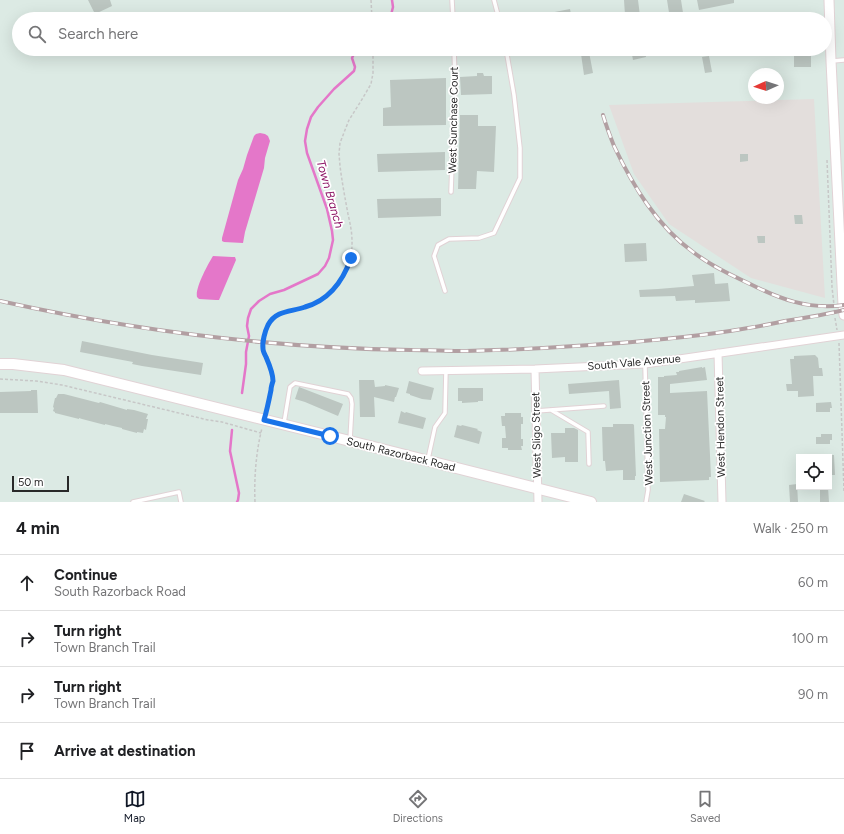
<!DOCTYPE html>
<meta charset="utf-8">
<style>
:root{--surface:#fff;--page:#f6f6f6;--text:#202124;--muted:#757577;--line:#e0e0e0;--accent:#111827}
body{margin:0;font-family:Figtree,sans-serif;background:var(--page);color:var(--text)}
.controls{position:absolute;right:12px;bottom:12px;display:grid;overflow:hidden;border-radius:0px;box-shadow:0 4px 16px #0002}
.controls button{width:36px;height:36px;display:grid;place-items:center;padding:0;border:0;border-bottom:1px solid var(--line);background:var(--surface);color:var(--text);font:20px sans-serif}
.compass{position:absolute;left:748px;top:68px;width:36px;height:36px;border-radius:50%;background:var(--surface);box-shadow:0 4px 16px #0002;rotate:267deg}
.scale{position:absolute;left:12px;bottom:10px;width:57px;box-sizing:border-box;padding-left:4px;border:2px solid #292929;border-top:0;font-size:11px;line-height:14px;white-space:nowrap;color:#292929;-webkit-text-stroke:3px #fff;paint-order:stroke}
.stop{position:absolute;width:12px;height:12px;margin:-9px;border:3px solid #1a73e8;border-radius:50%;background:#fff}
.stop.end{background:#1a73e8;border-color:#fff;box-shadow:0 1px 4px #0008}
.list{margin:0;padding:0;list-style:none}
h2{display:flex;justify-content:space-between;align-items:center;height:52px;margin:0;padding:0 16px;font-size:17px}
h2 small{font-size:13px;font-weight:400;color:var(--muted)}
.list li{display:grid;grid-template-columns:26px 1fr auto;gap:12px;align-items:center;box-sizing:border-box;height:56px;padding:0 16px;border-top:1px solid var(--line)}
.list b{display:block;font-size:15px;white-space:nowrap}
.list p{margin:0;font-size:13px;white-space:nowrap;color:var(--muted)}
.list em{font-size:13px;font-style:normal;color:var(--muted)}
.icon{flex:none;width:22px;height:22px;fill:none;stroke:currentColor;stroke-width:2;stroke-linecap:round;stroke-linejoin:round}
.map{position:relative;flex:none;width:844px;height:502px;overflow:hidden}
.search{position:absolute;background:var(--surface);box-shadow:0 4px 16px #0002;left:12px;right:12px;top:12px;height:44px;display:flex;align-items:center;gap:10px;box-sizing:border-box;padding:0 14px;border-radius:22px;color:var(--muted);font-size:15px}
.sheet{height:276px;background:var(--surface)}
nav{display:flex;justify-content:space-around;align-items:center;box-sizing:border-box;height:56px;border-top:1px solid var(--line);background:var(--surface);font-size:11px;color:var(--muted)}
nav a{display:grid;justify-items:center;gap:2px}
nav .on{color:var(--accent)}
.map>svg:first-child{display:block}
</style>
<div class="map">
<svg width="844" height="502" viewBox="0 0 844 502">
<rect width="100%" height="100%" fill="#dceae4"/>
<path fill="#e3dedc" d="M 814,99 L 825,298 L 751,278 L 669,224 L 634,174 L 609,105 Z"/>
<path fill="#e477c9" d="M 260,133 L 265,134 L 268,136 L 270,141 L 265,158 L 264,168 L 245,232 L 243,243 L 224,242 L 222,241 L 222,238 L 238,180 L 243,169 L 247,155 L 254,136 L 256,134 Z
M 213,256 L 232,257 L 235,257 L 236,260 L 219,300 L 216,300 L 199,299 L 197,297 C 195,288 208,264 213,256 Z"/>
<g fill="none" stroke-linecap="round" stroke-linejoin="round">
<path stroke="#e477c9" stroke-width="2.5" d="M 390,19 L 393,7 L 392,0
M 242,393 L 246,364 L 246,352 L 249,336 L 247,326 L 248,318 L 251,309 L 259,301 L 270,294 L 284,290 L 318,274 L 325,266 L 329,258 L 333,240 L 332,231 L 327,209 L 307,153 L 305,141 L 307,129 L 311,117 L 318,107 L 334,89 L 354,71 L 355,67 L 352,58 L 354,54 L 361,49
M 232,430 L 230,451 L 239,493 L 238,500 L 237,502"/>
</g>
<path fill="#bcc6c1" d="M 88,0 L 110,0 L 112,6 L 95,14 Z
M 624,0 L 638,0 L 640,16 L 639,16 L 639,17 L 627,18 L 627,15 L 625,15 Z
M 667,0 L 681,0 L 684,19 L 670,19 Z
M 697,0 L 734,0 L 734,3 L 699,10 Z
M 570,9 L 572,19 L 535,19 L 534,16 Z
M 631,49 L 645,49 L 646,57 L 633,60 Z
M 794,49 L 811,49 L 811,67 L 794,67 Z
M 589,52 L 593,73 L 584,75 L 581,54 Z
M 709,56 L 712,72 L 705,73 L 702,57 Z
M 477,73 L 483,73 L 484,76 L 492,76 L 492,94 L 461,95 L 460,77 L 477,76 Z
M 446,78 L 446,125 L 383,126 L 383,108 L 391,107 L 390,80 Z
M 460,115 L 478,115 L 478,126 L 496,126 L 494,172 L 477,171 L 476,189 L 458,189 Z
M 445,152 L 445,170 L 378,172 L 377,154 Z
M 740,154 L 748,154 L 748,161 L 740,162 Z
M 441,198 L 441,216 L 378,218 L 377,199 Z
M 794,215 L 802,215 L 803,224 L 795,224 Z
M 757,236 L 765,236 L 765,243 L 758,243 Z
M 646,243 L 647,261 L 625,262 L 624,244 Z
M 714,273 L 715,284 L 728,283 L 730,301 L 695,303 L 695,300 L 676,301 L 675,296 L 640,297 L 639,290 L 658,289 L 694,286 L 692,275 Z
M 82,341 L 152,355 L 203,363 L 201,375 L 142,366 L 132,364 L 133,362 L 80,352 Z
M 815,355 L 818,358 L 819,368 L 822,368 L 823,376 L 813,376 L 814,396 L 798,397 L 798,391 L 787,391 L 786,384 L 792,384 L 790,359 L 794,359 L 794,356 Z
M 702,367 L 702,368 L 705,367 L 707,380 L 670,384 L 670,393 L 707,391 L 711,477 L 709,477 L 709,480 L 660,482 L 659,429 L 665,429 L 666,417 L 665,417 L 665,415 L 658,415 L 658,377 L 664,377 L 664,376 L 677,375 L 676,372 L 679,372 L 679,371 Z
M 359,380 L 374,380 L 375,387 L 385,386 L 385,385 L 399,388 L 396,397 L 395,397 L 394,402 L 374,397 L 375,417 L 360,417 Z
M 619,380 L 621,408 L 610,409 L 609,391 L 569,394 L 568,384 Z
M 409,381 L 434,388 L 431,400 L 422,399 L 410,395 L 410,394 L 406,393 Z
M 299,387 L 343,404 L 338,416 L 305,402 L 295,399 Z
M 458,388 L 483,388 L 483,401 L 478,401 L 478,402 L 462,403 L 462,401 L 458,401 Z
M 31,390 L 37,390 L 38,413 L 0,413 L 0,392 L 31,391 Z
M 58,394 L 64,394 L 95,402 L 99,403 L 100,402 L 127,410 L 127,409 L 134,410 L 148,414 L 146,419 L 148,419 L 146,430 L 144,429 L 143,433 L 137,432 L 137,433 L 122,429 L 122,428 L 113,426 L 105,424 L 105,425 L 82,419 L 79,418 L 79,419 L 55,413 L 55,412 L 53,411 L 54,408 L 53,407 L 55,398 L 56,398 Z
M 831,402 L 832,408 L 830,408 L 830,412 L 816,412 L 816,403 Z
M 401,411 L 405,413 L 406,412 L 426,418 L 423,429 L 398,423 Z
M 505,413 L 521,413 L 521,417 L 523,417 L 523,424 L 521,424 L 521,439 L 523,439 L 523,446 L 521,446 L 522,450 L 508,450 L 508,448 L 502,448 L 502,438 L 506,438 L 505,426 L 502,426 L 501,416 L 505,416 Z
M 613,424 L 633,424 L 634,425 L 636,476 L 635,476 L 635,480 L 623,480 L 623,470 L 606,471 L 605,461 L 603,461 L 602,427 L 613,427 Z
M 457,425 L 461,426 L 462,425 L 478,429 L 477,430 L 482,432 L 479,444 L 454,437 Z
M 565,428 L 574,428 L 578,430 L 578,462 L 565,462 L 565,457 L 552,458 L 551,433 L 565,433 Z
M 821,434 L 832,434 L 832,440 L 830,440 L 830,444 L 816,444 L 816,437 L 821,437 Z
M 829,455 L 834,455 L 835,475 L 829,475 Z
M 797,484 L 798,502 L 790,502 L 789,485 Z
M 820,487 L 828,487 L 829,502 L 820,502 Z
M 684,494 L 705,501 L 704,502 L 681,502 Z"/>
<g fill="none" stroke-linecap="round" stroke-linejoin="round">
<defs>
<path id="service" d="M 452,0 L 453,19
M 494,0 L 499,19
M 832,61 L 844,60
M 451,192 L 455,79 L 454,49
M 445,291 L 434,256 L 438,245 L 449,239 L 479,238 L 494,233 L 520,178 L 520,148 L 514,95 L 506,49
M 645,365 L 648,490 L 646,502
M 551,410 L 588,432 L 589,464
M 536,411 L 604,406
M 284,423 L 290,387 L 295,383 L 348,394 L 351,398 L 352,404 L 350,440
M 428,459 L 435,427 L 445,413 L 446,370
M 133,502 L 179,492 L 181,502"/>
<path id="minor" d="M 718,353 L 722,502
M 535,369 L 538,502
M 422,371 L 535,369 L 645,364 L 844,335"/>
<path id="tertiary" d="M 829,0 L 831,61 L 843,305 L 844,315"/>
<path id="secondary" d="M 0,364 L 13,364 L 64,370 L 330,436 L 591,502"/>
</defs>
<use href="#service" stroke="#e1d2d5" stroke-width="5.5"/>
<use href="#minor" stroke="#e1d2d5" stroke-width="9"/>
<use href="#tertiary" stroke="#e1d2d5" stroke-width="11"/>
<use href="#secondary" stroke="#e1d2d5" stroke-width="12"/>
<path stroke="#c7c7c7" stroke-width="1.5" stroke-dasharray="3 2" stroke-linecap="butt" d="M 371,0 L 372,19
M 827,160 L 832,287 L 835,314
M 835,318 L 837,330
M 839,343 L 844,491
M 0,379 L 36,381 L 62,385 L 208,420 L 222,422 L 261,433
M 267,411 C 269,402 272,391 272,381 C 273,370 266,360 263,349 C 262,343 265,329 269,323 C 279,309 295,311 310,306 C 336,295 353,269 352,241 C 352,232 350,223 348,214 C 345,198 342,182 340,166 L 339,154 L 340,143 L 345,130 L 349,120 L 361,101 L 371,84 L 373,73 L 373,49
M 255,502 C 254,478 256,452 262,428"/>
<use href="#service" stroke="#fff" stroke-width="3.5"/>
<use href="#minor" stroke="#fff" stroke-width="7"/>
<use href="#tertiary" stroke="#fff" stroke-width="9"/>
<use href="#secondary" stroke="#fff" stroke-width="10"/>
<defs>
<path id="rail" d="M 603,115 C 606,125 610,136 614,146 C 633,186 657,226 693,252 C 710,265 729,274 748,283 C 780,299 808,310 844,305
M 0,301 C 135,331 273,348 411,350 C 429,350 448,351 466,351 C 508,350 549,348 590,345 C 637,342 684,338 730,331 C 749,328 767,325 785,321 C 805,318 825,315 844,310"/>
</defs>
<use href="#rail" stroke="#b29fa2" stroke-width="4"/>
<use href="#rail" stroke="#fff" stroke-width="2.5" stroke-dasharray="8" stroke-linecap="butt"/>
</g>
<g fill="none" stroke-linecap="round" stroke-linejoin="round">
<path stroke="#1a73e8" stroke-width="5" d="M 330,436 L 264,420 C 267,410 269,400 271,390 C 271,387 272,384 273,381 C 273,373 269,364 266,357 C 265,355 263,351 263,349 C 262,342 265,331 268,325 C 276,310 291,312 305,307 C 330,300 343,281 351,258"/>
</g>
<g text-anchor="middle" stroke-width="3.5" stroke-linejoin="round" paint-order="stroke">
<g font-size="11" fill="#292929" stroke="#fff">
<text transform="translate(453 120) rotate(-89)" y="4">West Sunchase Court</text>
<text transform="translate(634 362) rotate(-5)" y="4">South Vale Avenue</text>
<text transform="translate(720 427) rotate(-91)" y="4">West Hendon Street</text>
<text transform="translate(647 433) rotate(-92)" y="4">West Junction Street</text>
<text transform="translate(536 435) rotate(-91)" y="4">West Sligo Street</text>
<text transform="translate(401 454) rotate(14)" y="4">South Razorback Road</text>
</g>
<g font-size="12" font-style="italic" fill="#8e1867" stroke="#fff">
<text transform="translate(330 194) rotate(74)" y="4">Town Branch</text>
</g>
</g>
</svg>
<div class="controls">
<button><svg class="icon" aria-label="locate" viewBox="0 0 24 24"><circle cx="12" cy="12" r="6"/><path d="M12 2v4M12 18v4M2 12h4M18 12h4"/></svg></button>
</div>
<svg class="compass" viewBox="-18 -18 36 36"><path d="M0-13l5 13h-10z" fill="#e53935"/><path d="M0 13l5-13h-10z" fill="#757577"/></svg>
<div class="scale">50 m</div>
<div class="stop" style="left:330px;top:436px"></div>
<div class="stop end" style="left:351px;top:258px"></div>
<div class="search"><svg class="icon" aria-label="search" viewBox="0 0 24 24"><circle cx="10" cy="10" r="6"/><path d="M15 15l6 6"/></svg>Search here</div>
</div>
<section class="sheet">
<h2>4 min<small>Walk · 250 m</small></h2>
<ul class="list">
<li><svg class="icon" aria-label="ahead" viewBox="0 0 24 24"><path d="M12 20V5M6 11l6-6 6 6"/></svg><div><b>Continue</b><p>South Razorback Road</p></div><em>60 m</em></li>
<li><svg class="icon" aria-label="right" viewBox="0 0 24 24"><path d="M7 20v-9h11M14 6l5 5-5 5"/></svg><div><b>Turn right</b><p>Town Branch Trail</p></div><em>100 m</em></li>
<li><svg class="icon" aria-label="right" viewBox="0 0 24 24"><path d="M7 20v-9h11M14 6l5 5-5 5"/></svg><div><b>Turn right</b><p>Town Branch Trail</p></div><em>90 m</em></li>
<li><svg class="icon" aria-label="arrive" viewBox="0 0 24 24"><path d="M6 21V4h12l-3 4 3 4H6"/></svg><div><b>Arrive at destination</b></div></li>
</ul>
</section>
<nav>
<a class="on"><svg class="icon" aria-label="map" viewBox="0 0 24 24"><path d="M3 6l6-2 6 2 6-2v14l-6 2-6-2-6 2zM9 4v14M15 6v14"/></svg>Map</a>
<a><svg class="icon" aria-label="directions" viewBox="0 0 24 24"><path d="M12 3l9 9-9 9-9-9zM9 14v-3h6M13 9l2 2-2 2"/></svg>Directions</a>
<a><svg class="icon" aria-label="saved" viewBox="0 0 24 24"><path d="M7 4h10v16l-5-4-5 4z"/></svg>Saved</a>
</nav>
